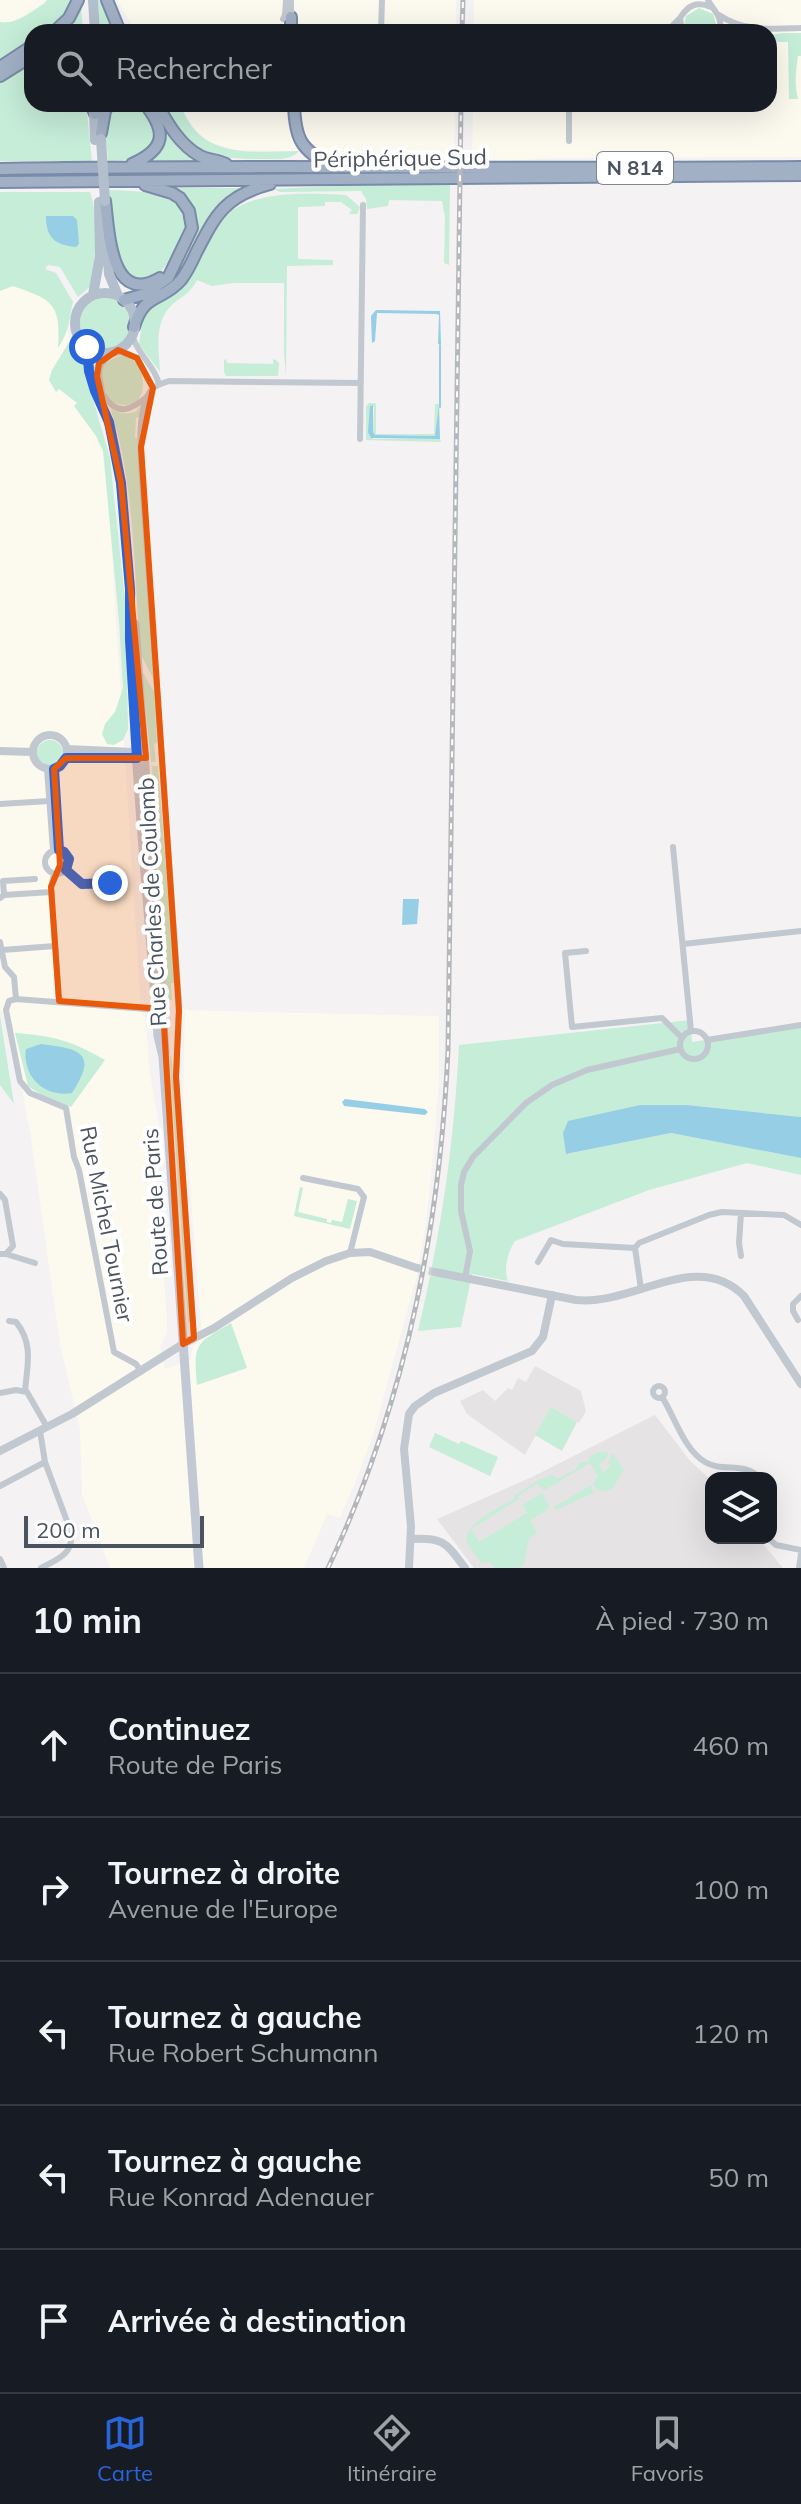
<!DOCTYPE html>
<html lang="fr">
<meta charset="utf-8">
<style>
:root{--surface:#171b24;--page:#242831;--text:#f1f3f6;--muted:#9ea1a6;--line:#363941;--accent:#2965d8}
body{margin:0;font-family:Mulish,sans-serif;background:var(--page);color:var(--text)}
.controls{position:absolute;right:24px;bottom:24px;display:grid;overflow:hidden;border-radius:16px;box-shadow:0 8px 32px #0002}
.controls button{width:72px;height:72px;display:grid;place-items:center;padding:0;border:0;border-bottom:2px solid var(--line);background:var(--surface);color:var(--text);font:40px sans-serif}
.scale{position:absolute;left:24px;bottom:20px;width:180px;box-sizing:border-box;padding-left:8px;border:4px solid #4b535e;border-top:0;font-size:22px;line-height:28px;white-space:nowrap;color:#4b535e;-webkit-text-stroke:6px #fff;paint-order:stroke}
.stop{position:absolute;width:24px;height:24px;margin:-18px;border:6px solid #2965d8;border-radius:50%;background:#fff}
.stop.end{background:#2965d8;border-color:#fff;box-shadow:0 2px 8px #0008}
.list{margin:0;padding:0;list-style:none}
h2{display:flex;justify-content:space-between;align-items:center;height:104px;margin:0;padding:0 32px;font-size:34px}
h2 small{font-size:26px;font-weight:400;color:var(--muted)}
.list li{display:grid;grid-template-columns:52px 1fr auto;gap:24px;align-items:center;box-sizing:border-box;height:144px;padding:0 32px;border-top:2px solid var(--line)}
.list b{display:block;font-size:30px;white-space:nowrap}
.list p{margin:0;font-size:26px;white-space:nowrap;color:var(--muted)}
.list em{font-size:26px;font-style:normal;color:var(--muted)}
.icon{flex:none;width:44px;height:44px;fill:none;stroke:currentColor;stroke-width:2;stroke-linecap:round;stroke-linejoin:round}
.map{position:relative;flex:none;width:801px;height:1568px;overflow:hidden}
.search{position:absolute;background:var(--surface);box-shadow:0 8px 32px #0002;left:24px;right:24px;top:24px;height:88px;display:flex;align-items:center;gap:20px;box-sizing:border-box;padding:0 28px;border-radius:24px;color:var(--muted);font-size:30px}
.sheet{height:824px;background:var(--surface)}
nav{display:flex;justify-content:space-around;align-items:center;box-sizing:border-box;height:112px;border-top:2px solid var(--line);background:var(--surface);font-size:22px;color:var(--muted)}
nav a{display:grid;justify-items:center;gap:4px}
nav .on{color:var(--accent)}
.map>svg:first-child{display:block}
</style>
<div class="map">
<svg width="801" height="1568" viewBox="0 0 801 1568">
<rect width="100%" height="100%" fill="#f4f2f2"/>
<path fill="#fcf9ef" d="M 0,0 L 47,0 L 0,33 Z
M 117,0 L 456,0 L 456,32 L 136,32 Z
M 474,0 L 801,0 L 801,157 L 568,158 L 472,162 L 473,104 L 769,104 L 769,32 L 474,32 Z
M 179,104 L 455,104 L 454,162 L 299,151 L 235,150 L 209,142 L 195,130 Z
M 13,286 L 47,298 L 66,327 L 105,442 L 141,1011 L 146,1021 L 149,1068 L 165,1161 L 155,1164 L 167,1315 L 167,1333 L 160,1347 L 165,1369 L 190,1360 L 193,1347 L 202,1337 L 183,1098 L 185,1010 L 439,1016 L 439,1078 L 433,1156 L 426,1224 L 417,1275 L 374,1432 L 357,1478 L 340,1518 L 327,1514 L 304,1568 L 110,1568 L 82,1494 L 80,1429 L 60,1345 L 31,1138 L 11,1029 L 0,1009 L 0,291 Z"/>
<path fill="#e5e3e3" d="M 535,1366 L 581,1391 L 586,1411 L 579,1423 L 551,1407 L 525,1455 L 467,1414 L 460,1401 L 483,1390 L 495,1401 L 508,1388 L 512,1390 L 518,1378 L 526,1382 Z
M 655,1415 L 691,1462 L 711,1480 L 711,1538 L 758,1538 L 783,1568 L 474,1568 L 437,1519 L 532,1477 Z"/>
<path fill="#c5edd8" d="M 47,0 L 73,0 C 63,22 58,32 32,32 L 32,42 L 0,63 L 0,22 C 15,25 31,12 44,4 Z
M 98,0 L 102,0 L 116,32 L 100,32 Z
M 81,3 L 83,32 L 61,32 Z
M 699,8 L 713,14 L 716,24 L 714,32 L 685,32 L 684,26 L 686,16 Z
M 783,33 L 801,33 L 801,56 L 798,56 C 796,70 794,83 798,99 L 789,99 L 788,42 L 769,42 L 769,35 Z
M 32,62 L 32,104 L 86,104 L 92,161 L 0,161 L 0,83 Z
M 117,104 C 122,104 132,102 137,104 C 149,109 153,130 154,141 C 146,160 126,160 108,161 C 107,143 101,117 117,104 Z
M 149,104 L 154,104 L 200,161 L 152,161 L 161,147 Z
M 163,104 L 179,104 C 184,113 189,124 196,131 C 220,158 266,151 299,151 C 290,161 276,159 264,159 C 206,159 192,157 163,104 Z
M 314,152 L 454,162 L 454,164 L 327,158 Z
M 450,181 L 449,265 L 444,263 L 445,217 L 442,201 L 389,200 L 388,206 L 367,209 L 366,199 L 361,191 L 280,192 L 273,189 Z
M 176,188 L 247,188 L 240,192 L 178,279 L 162,291 L 160,288 C 180,269 208,235 192,206 C 188,198 180,193 176,188 Z
M 109,190 C 129,191 162,190 177,205 C 196,223 179,245 168,262 C 164,267 161,273 156,276 C 148,282 140,280 131,279 L 117,259 Z
M 0,192 L 90,192 C 100,221 95,255 91,286 L 78,297 L 60,267 L 48,265 L 45,269 L 56,273 L 73,302 C 68,322 70,330 58,348 C 61,302 52,300 13,286 L 0,291 Z
M 346,195 L 360,207 L 357,214 L 349,214 L 352,210 L 341,202 L 325,202 L 325,206 L 298,207 L 298,259 L 333,260 L 333,265 L 287,266 L 286,376 L 284,353 L 284,283 L 233,283 L 212,286 L 197,280 C 188,297 180,296 169,308 C 154,325 159,351 160,372 L 139,344 L 144,311 C 158,300 175,289 187,276 C 200,261 207,240 219,223 C 244,189 307,193 346,195 Z
M80 323a25 25 0 1 1 50 0a25 25 0 1 1-50 0Z
M 71,339 L 82,355 L 88,382 L 110,458 L 126,609 L 128,729 L 123,740 L 114,745 L 107,744 L 102,734 L 105,724 L 115,712 L 123,688 L 119,621 L 103,451 L 96,436 L 74,406 L 77,403 L 59,389 L 56,392 L 49,380 L 52,370 Z
M 123,355 L 137,362 C 150,386 142,416 110,401 C 98,379 95,362 123,355 Z
M 226,359 L 227,363 L 273,364 L 273,359 L 276,360 L 279,363 L 278,376 L 226,376 L 224,372 L 224,360 Z
M 369,403 L 376,403 L 376,434 L 434,434 L 435,404 L 440,404 L 436,436 L 375,435 L 373,432 L 374,407 L 371,405 L 373,439 L 440,439 L 441,442 L 366,440 L 366,406 Z
M 140,405 L 139,417 L 136,418 L 135,437 L 137,438 L 153,678 L 142,657 L 140,649 C 134,568 135,484 110,407 C 119,415 125,414 136,412 Z
M 142,671 L 154,692 L 157,743 L 154,744 L 156,762 L 151,762 Z
M37 753a13 13 0 1 1 26 0a13 13 0 1 1-26 0Z
M 152,766 L 158,766 L 175,983 L 171,983 L 172,1000 L 165,1000 Z
M 0,1016 L 14,1104 L 0,1085 Z
M 690,1020 L 692,1042 L 801,1025 L 801,1117 L 687,1105 L 640,1105 L 567,1154 L 671,1133 L 801,1158 L 801,1175 L 747,1163 L 649,1190 L 515,1241 C 508,1251 503,1270 508,1281 L 472,1274 L 461,1327 L 418,1331 C 441,1233 454,1146 459,1045 Z
M 15,1033 C 54,1036 70,1040 105,1060 L 71,1107 L 44,1097 L 28,1086 Z
M 169,1052 L 172,1062 L 190,1322 L 188,1323 Z
M 300,1187 L 303,1188 L 298,1212 L 327,1219 L 327,1222 L 331,1223 L 332,1220 L 342,1222 L 348,1199 L 357,1201 L 350,1229 L 294,1216 Z
M 231,1323 L 247,1368 L 197,1385 C 193,1342 196,1344 231,1323 Z
M 551,1407 L 577,1422 L 562,1451 L 535,1435 Z
M 435,1433 L 459,1444 L 461,1441 L 498,1457 L 490,1476 L 429,1447 Z
M 599,1452 L 608,1452 L 606,1459 L 599,1464 L 603,1472 L 611,1467 L 608,1462 L 613,1453 L 624,1470 L 612,1489 L 603,1491 L 598,1490 L 593,1484 L 598,1476 L 590,1463 L 543,1491 L 538,1483 L 518,1496 L 519,1499 L 471,1529 L 479,1542 L 527,1513 L 523,1505 L 542,1493 L 549,1506 L 547,1510 L 530,1520 L 537,1533 L 529,1538 L 524,1564 L 518,1568 L 494,1568 L 490,1562 L 482,1563 C 477,1557 469,1549 467,1541 C 463,1524 501,1507 514,1499 L 514,1496 L 537,1481 L 552,1475 L 557,1479 L 577,1469 L 578,1463 L 589,1462 L 589,1457 Z
M 591,1485 L 593,1493 L 556,1510 L 554,1507 Z"/>
<path fill="#96cee6" d="M 46,216 L 73,216 L 77,220 L 79,244 L 76,247 C 55,245 46,238 46,216 Z
M 376,310 L 440,311 L 441,344 L 438,344 L 439,315 L 436,314 L 377,313 L 375,341 L 372,343 L 371,316 Z
M 373,405 L 373,432 L 375,435 L 435,436 L 439,406 L 440,439 L 371,438 L 368,432 L 370,406 Z
M 403,899 L 419,899 L 417,924 L 402,925 Z
M 41,1044 C 81,1049 98,1053 72,1093 C 44,1098 22,1076 26,1049 Z
M 345,1099 L 425,1109 L 428,1112 L 425,1115 L 344,1106 L 342,1102 Z
M 640,1105 L 687,1105 L 801,1117 L 801,1158 L 671,1133 L 566,1154 L 563,1133 L 568,1121 Z"/>
<g fill="none" stroke-linecap="round" stroke-linejoin="round">
<path stroke="#96cee6" stroke-width="2" d="M 440,407 L 440,345"/>
<path stroke="#d2d2d4" stroke-width="8" stroke-dasharray="8 4" stroke-linecap="butt" d="M 417,1268 L 435,1272"/>
<defs>
<path id="trunk" d="M 107,0 L 120,32
M 291,17 L 291,32
M 54,32 L 69,18 L 78,0
M 0,67 L 32,46
M 0,76 L 32,56
M 91,104 L 95,114
M 157,104 C 168,124 180,145 200,156 C 208,160 218,160 226,164
M 294,104 C 295,140 301,149 332,167
M 101,133 L 105,111 L 109,104
M 132,164 C 166,149 167,132 145,104
M 0,169 C 267,164 534,170 801,167
M 0,182 L 801,175
M 105,201 C 109,231 110,307 160,278
M 124,300 L 145,294 L 168,278 L 192,228 L 189,211 L 180,198 L 172,193 L 145,185
M 134,327 C 144,292 162,302 181,280 C 187,272 192,262 196,253 C 216,214 225,196 270,184"/>
</defs>
<use href="#trunk" stroke="#798ba8" stroke-width="14"/>
<path stroke="#c1c8cf" stroke-width="6" d="M 708,0 C 714,12 724,17 719,32
M 719,15 C 744,32 772,29 801,28
M 291,17 L 291,0
M 283,19 L 285,15 L 286,0
M 381,32 L 382,0
M 666,32 L 680,18
M 682,32 L 680,18 C 688,5 697,1 711,7
M 569,141 L 569,104
M 132,335 C 137,354 154,364 159,384
M 118,350 L 137,358 L 153,388
M 103,394 C 117,417 130,411 148,396
M 360,439 L 363,205
M 47,769 L 53,850
M 54,769 L 59,850
M 0,804 L 49,801
M 673,847 L 691,1031
M45 862a12 12 0 1 1 24 0a12 12 0 1 1-24 0Z
M 66,870 L 84,884 L 125,883
M 54,874 L 51,887 L 59,1001
M 4,895 L 3,881 L 35,879
M 0,898 L 4,895 L 51,892
M 0,942 L 5,967 L 14,977 L 16,999
M 683,944 L 801,931
M 2,950 L 55,946
M 586,951 L 565,953 L 572,1027 L 662,1018 L 681,1037
M 16,999 L 9,1001 L 6,1010 L 20,1081 L 30,1093 L 66,1108 L 74,1157 L 79,1170 L 114,1352 L 136,1364 L 141,1371
M 16,999 L 159,1010
M680 1045a14 14 0 1 1 28 0a14 14 0 1 1-28 0Z
M 707,1040 L 801,1025
M 303,1178 L 358,1189 L 364,1197 L 350,1253
M 0,1194 L 5,1200 L 13,1246 L 6,1254 L 0,1254
M 741,1213 L 739,1243 L 741,1256
M 6,1254 L 35,1263
M 538,1262 L 551,1240 L 563,1244 L 635,1248
M 465,1278 L 470,1251 L 461,1211 L 461,1185 L 464,1172 L 473,1157 L 526,1103 L 552,1085 L 587,1070 L 680,1049
M 641,1289 L 635,1248 L 639,1243 L 709,1215 L 722,1212 L 784,1215 L 801,1225
M 798,1320 L 793,1311 L 793,1304 L 801,1296
M 9,1321 L 16,1322 C 34,1344 27,1366 25,1391
M 194,1338 L 176,1077 L 179,1001 L 143,494 C 142,468 134,409 152,389 C 157,384 163,383 169,381 L 361,383
M653 1392a6 6 0 1 1 12 0a6 6 0 1 1-12 0Z
M 0,1393 L 16,1390 L 27,1392 L 47,1427
M 662,1397 C 675,1417 684,1450 705,1462 C 723,1473 744,1461 760,1478
M 40,1431 L 45,1462 L 71,1532 C 74,1554 58,1559 41,1568
M 0,1486 L 45,1462
M 768,1538 L 776,1545 L 801,1550
M 0,1559 L 4,1568
M 799,1568 L 801,1554"/>
<path stroke="#c1c8cf" stroke-width="8" d="M33 752a17 17 0 1 1 34 0a17 17 0 1 1-34 0Z
M 67,749 L 133,752
M 0,751 L 33,752
M 66,758 L 141,758
M 435,1272 L 576,1300 C 634,1306 696,1248 744,1296 L 801,1384
M 0,1451 L 72,1414 L 183,1344 L 214,1328 L 292,1278 L 326,1261 L 350,1253 L 370,1252 L 417,1268
M 411,1539 C 444,1537 446,1543 465,1568
M 409,1568 L 411,1526 L 404,1449 L 409,1414 L 415,1406 L 434,1393 L 532,1351 L 543,1337 L 552,1295"/>
<path stroke="#c2c9d4" stroke-width="9" d="M 87,347 C 88,383 108,412 115,447 C 125,495 125,545 131,594
M 101,399 C 101,377 89,370 111,352
M 130,589 C 131,738 147,887 158,1036 L 163,1057 L 199,1568
M 135,624 L 165,1052"/>
<path stroke="#b4bfce" stroke-width="10" d="M 93,0 L 95,32
M 94,106 L 95,140
M 107,243 L 109,274 L 118,296
M75 323a30 30 0 1 1 60 0a30 30 0 1 1-60 0Z
M 93,295 L 100,256 L 99,202"/>
<use href="#trunk" stroke="#a1b0c5" stroke-width="10"/>
<defs>
<path id="rail" d="M 462,32 L 463,0
M 328,1568 C 405,1405 440,1229 448,1050 L 461,104"/>
</defs>
<use href="#rail" stroke="#b5b7bb" stroke-width="5"/>
<use href="#rail" stroke="#fff" stroke-width="2" stroke-dasharray="6" stroke-linecap="butt"/>
<path stroke="#b4bfce" stroke-width="10" d="M 101,139 L 105,201"/>
</g>
<g fill="none" stroke-linecap="round" stroke-linejoin="round">
<path stroke="#2965d8" stroke-width="10" d="M 87,347 L 89,371 L 95,391 L 109,422 L 121,483 L 130,589 L 130,640 L 137,758 L 66,758 L 60,766 L 54,769 L 59,850 L 64,852 L 69,859 L 66,870 L 82,884 L 110,883"/>
</g>
<path fill="#e8590c" fill-opacity="0.2" stroke="#e8590c" stroke-width="6" stroke-linejoin="round" d="M 118,350 L 137,358 L 153,388 L 141,447 L 179,1011 L 176,1077 L 194,1338 L 183,1344 L 163,1009 L 59,1001 L 51,887 L 60,865 L 54,769 L 66,758 L 146,758 L 121,483 L 97,376 L 99,363 Z"/>
<g text-anchor="middle" stroke-width="8" stroke-linejoin="round" paint-order="stroke">
<rect fill="#fff" stroke="#81878e" stroke-width="2" x="597" y="152" width="76" height="32" rx="6"/>
<g font-size="20" font-weight="bold" fill="#4b535e">
<text x="635" y="175">N 814</text>
</g>
<g font-size="22" fill="#4b535e" stroke="#fff">
<text transform="translate(400 158) rotate(-1)" y="8">Périphérique Sud</text>
<text transform="translate(152 902) rotate(-93)" y="8">Rue Charles de Coulomb</text>
<text transform="translate(155 1202) rotate(-94)" y="8">Route de Paris</text>
<text transform="translate(107 1224) rotate(79)" y="8">Rue Michel Tournier</text>
</g>
</g>
</svg>
<div class="controls">
<button><svg class="icon" aria-label="layers" viewBox="0 0 24 24"><path d="M12 4l9 5-9 5-9-5zM3 14l9 5 9-5"/></svg></button>
</div>
<div class="scale">200 m</div>
<div class="stop" style="left:87px;top:347px"></div>
<div class="stop end" style="left:110px;top:883px"></div>
<div class="search"><svg class="icon" aria-label="search" viewBox="0 0 24 24"><circle cx="10" cy="10" r="6"/><path d="M15 15l6 6"/></svg>Rechercher</div>
</div>
<section class="sheet">
<h2>10 min<small>À pied · 730 m</small></h2>
<ul class="list">
<li><svg class="icon" aria-label="ahead" viewBox="0 0 24 24"><path d="M12 20V5M6 11l6-6 6 6"/></svg><div><b>Continuez</b><p>Route de Paris</p></div><em>460 m</em></li>
<li><svg class="icon" aria-label="right" viewBox="0 0 24 24"><path d="M7 20v-9h11M14 6l5 5-5 5"/></svg><div><b>Tournez à droite</b><p>Avenue de l'Europe</p></div><em>100 m</em></li>
<li><svg class="icon" aria-label="left" viewBox="0 0 24 24"><path d="M17 20v-9H6M10 6l-5 5 5 5"/></svg><div><b>Tournez à gauche</b><p>Rue Robert Schumann</p></div><em>120 m</em></li>
<li><svg class="icon" aria-label="left" viewBox="0 0 24 24"><path d="M17 20v-9H6M10 6l-5 5 5 5"/></svg><div><b>Tournez à gauche</b><p>Rue Konrad Adenauer</p></div><em>50 m</em></li>
<li><svg class="icon" aria-label="arrive" viewBox="0 0 24 24"><path d="M6 21V4h12l-3 4 3 4H6"/></svg><div><b>Arrivée à destination</b></div></li>
</ul>
</section>
<nav>
<a class="on"><svg class="icon" aria-label="map" viewBox="0 0 24 24"><path d="M3 6l6-2 6 2 6-2v14l-6 2-6-2-6 2zM9 4v14M15 6v14"/></svg>Carte</a>
<a><svg class="icon" aria-label="directions" viewBox="0 0 24 24"><path d="M12 3l9 9-9 9-9-9zM9 14v-3h6M13 9l2 2-2 2"/></svg>Itinéraire</a>
<a><svg class="icon" aria-label="saved" viewBox="0 0 24 24"><path d="M7 4h10v16l-5-4-5 4z"/></svg>Favoris</a>
</nav>
